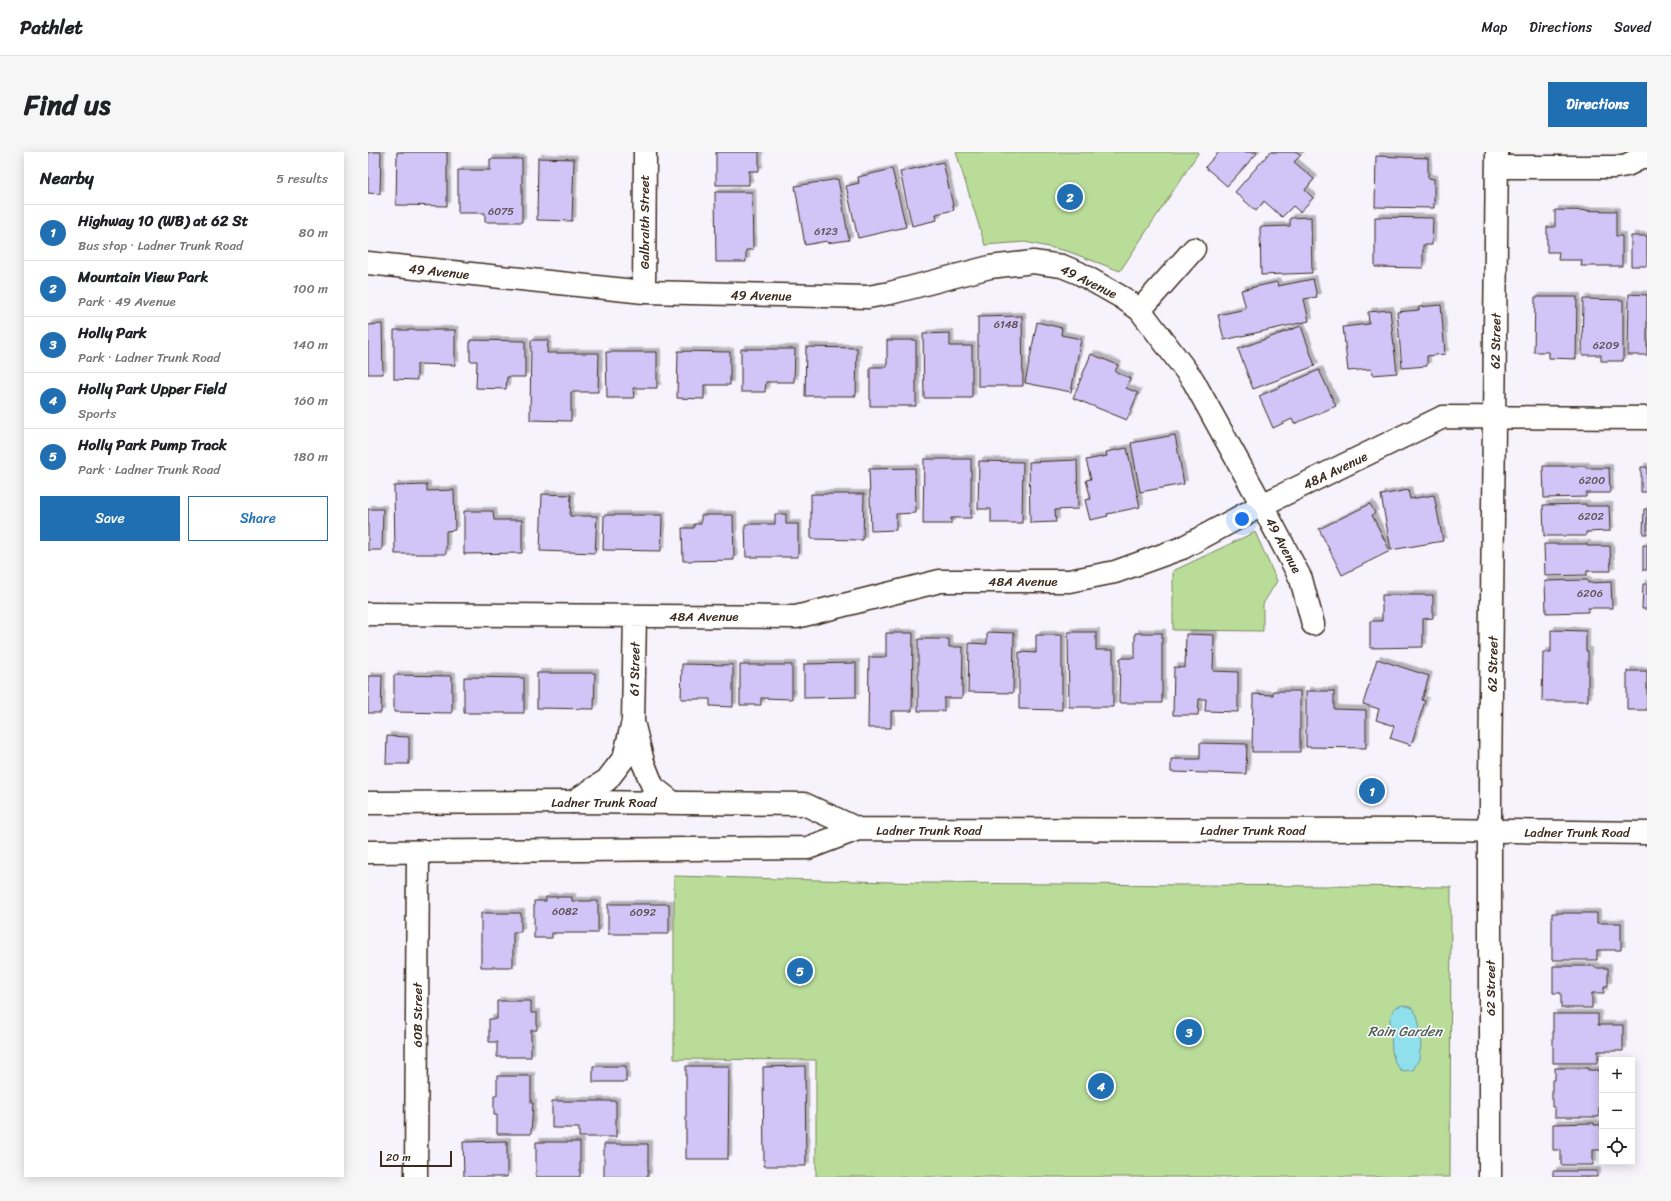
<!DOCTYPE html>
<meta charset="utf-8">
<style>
:root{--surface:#fff;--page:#f6f6f6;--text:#202124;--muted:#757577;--line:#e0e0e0;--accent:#1f6fb2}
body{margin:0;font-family:Sriracha,sans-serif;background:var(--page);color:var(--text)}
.controls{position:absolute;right:12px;bottom:12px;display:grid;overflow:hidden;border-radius:0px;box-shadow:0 2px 10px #0003}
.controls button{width:36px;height:36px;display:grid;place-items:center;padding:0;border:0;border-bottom:1px solid var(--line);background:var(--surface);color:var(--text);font:20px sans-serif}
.scale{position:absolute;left:12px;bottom:10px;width:72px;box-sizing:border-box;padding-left:4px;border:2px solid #3b2a1e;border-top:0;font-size:11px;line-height:14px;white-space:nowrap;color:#3b2a1e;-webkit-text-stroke:3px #fff;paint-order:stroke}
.you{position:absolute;left:874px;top:367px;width:14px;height:14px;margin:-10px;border:3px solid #fff;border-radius:50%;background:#1a73e8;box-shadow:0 0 0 6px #1a73e833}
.badge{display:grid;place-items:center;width:26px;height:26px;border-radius:50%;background:var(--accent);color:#fff;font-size:13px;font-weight:700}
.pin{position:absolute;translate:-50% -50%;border:2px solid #fff;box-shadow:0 1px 4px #0006}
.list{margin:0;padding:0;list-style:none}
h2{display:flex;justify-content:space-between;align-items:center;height:52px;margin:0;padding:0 16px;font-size:17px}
h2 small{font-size:13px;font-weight:400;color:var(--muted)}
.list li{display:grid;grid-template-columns:26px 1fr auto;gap:12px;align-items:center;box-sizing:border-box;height:56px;padding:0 16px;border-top:1px solid var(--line)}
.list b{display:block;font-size:15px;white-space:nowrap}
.list p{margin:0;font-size:13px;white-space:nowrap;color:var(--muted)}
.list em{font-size:13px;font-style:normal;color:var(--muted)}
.actions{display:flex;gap:8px;padding:12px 16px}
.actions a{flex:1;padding:9px 0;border:1px solid var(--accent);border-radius:0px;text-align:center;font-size:14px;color:var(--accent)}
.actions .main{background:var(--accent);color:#fff}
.icon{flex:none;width:22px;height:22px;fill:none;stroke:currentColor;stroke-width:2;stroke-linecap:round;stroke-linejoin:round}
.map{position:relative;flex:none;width:1279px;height:1025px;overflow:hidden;border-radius:0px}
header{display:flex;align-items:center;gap:24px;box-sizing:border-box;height:56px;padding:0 20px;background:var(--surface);border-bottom:1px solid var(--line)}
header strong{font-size:19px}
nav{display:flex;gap:22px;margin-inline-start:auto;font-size:14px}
.intro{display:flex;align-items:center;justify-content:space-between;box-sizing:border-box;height:96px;padding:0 24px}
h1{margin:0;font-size:28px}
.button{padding:10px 18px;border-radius:0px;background:var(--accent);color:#fff;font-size:14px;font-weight:700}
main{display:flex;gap:24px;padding:0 24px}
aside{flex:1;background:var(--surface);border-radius:0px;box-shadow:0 2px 10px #0003}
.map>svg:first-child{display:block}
</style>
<header>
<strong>Pathlet</strong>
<nav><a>Map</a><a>Directions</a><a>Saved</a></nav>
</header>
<div class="intro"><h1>Find us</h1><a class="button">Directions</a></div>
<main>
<aside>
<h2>Nearby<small>5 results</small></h2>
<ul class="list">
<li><span class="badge">1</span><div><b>Highway 10 (WB) at 62 St</b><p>Bus stop · Ladner Trunk Road</p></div><em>80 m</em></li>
<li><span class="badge">2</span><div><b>Mountain View Park</b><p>Park · 49 Avenue</p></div><em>100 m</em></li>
<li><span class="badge">3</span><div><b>Holly Park</b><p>Park · Ladner Trunk Road</p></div><em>140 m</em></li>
<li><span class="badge">4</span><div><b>Holly Park Upper Field</b><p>Sports</p></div><em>160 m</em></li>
<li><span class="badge">5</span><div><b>Holly Park Pump Track</b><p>Park · Ladner Trunk Road</p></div><em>180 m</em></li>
</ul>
<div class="actions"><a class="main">Save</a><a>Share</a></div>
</aside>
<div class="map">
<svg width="1279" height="1025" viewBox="0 0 1279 1025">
<defs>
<filter id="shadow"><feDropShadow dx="3.5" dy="-3.5" stdDeviation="0" flood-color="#0004"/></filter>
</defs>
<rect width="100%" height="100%" fill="#f6f3fd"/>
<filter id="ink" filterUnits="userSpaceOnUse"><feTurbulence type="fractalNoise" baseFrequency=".025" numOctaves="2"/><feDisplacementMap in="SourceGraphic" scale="8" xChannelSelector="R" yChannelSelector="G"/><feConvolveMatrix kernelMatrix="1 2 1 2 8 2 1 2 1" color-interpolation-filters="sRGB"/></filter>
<g filter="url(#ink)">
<path fill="#b9dd98" stroke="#7a845b" d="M 588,0 L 831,0 L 752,119 L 699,99 L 657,90 L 617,93 Z
M 887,380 L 909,429 L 895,452 L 895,479 L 805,478 L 805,419 Z
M 306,724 L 559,731 L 1083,735 L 1082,1025 L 448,1025 L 448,908 L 306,907 Z"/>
<path fill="#90dfed" stroke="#6e979a" d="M 1035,853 L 1044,856 L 1049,863 L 1051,872 L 1053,893 L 1051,907 L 1045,918 L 1034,919 L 1027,911 L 1024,899 L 1022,866 L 1026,856 Z"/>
<path fill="#d1c5f7" stroke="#3b2a1e" filter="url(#shadow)" d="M 0,0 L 13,0 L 12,42 L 0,41 Z
M 29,0 L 79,0 L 79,54 L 28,53 Z
M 348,0 L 391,0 L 391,19 L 381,19 L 381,33 L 348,33 Z
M 851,0 L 890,0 L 859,34 L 837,15 Z
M 902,0 L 929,0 L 933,3 L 926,10 L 946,27 L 937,38 L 945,46 L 932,60 L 925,54 L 914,65 L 896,49 L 888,59 L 867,40 Z
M 1008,4 L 1060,6 L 1060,26 L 1066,27 L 1066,56 L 1007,55 Z
M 170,6 L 206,7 L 204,69 L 169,68 Z
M 122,7 L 154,7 L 154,70 L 117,70 L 117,61 L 90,61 L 90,18 L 122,18 Z
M 575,10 L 586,58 L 568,62 L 569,68 L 544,74 L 532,20 Z
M 524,17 L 538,75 L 490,86 L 478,34 L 491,31 L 490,25 Z
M 470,27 L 481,88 L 459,91 L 459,89 L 437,93 L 427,34 Z
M 347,40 L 384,40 L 385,98 L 378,98 L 378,110 L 348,110 Z
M 1187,58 L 1248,59 L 1248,84 L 1254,84 L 1254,114 L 1213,114 L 1214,108 L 1190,108 L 1191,100 L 1179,100 L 1179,75 L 1187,75 Z
M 943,65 L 944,121 L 893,123 L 892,75 L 922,74 L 922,66 Z
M 1007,65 L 1065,66 L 1064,93 L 1055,93 L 1055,116 L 1007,115 Z
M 1263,84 L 1279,84 L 1279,114 L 1263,114 Z
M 945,127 L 949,145 L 936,147 L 941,169 L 856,188 L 850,163 L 878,157 L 873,138 L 909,130 L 910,134 Z
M 1261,142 L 1279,143 L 1279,203 L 1260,203 Z
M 1167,145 L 1209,145 L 1208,207 L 1181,206 L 1181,200 L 1166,200 Z
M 1215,147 L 1255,148 L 1255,209 L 1233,209 L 1233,203 L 1214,203 Z
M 1073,153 L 1077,202 L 1059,204 L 1059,214 L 1034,216 L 1029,160 L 1051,158 L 1051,155 Z
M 1022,158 L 1029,221 L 1004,223 L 1003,217 L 980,219 L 975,175 L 1001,172 L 1000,160 Z
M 654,164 L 655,234 L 610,234 L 610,165 Z
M 669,170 L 694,176 L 693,183 L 713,187 L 703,240 L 657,231 Z
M 14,172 L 15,222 L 0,222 L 0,173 Z
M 933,174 L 947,214 L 885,237 L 870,197 Z
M 26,178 L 87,178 L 87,213 L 49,212 L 49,228 L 26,227 Z
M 582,181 L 582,194 L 604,194 L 604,246 L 556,246 L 555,182 Z
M 102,188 L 157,189 L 157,225 L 139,225 L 138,237 L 108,236 L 109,209 L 102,209 Z
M 163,188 L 180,188 L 179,201 L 231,201 L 230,240 L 203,240 L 203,269 L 162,268 Z
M 519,188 L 548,188 L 548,254 L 502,254 L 502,215 L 519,215 Z
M 438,195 L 489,196 L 488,244 L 437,244 Z
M 373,197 L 427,197 L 426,230 L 398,230 L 397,240 L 373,240 Z
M 310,199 L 362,200 L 362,233 L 336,233 L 336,247 L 309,246 Z
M 238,200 L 289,200 L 289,236 L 265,236 L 266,246 L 239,246 Z
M 723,202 L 750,213 L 747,220 L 762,226 L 758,236 L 770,241 L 759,268 L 705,246 Z
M 951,218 L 968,254 L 926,272 L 924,267 L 905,276 L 891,244 Z
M 807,283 L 816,332 L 772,340 L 763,291 Z
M 759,296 L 772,355 L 739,362 L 740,364 L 722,368 L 717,348 L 723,347 L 718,328 L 723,327 L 718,308 L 739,304 L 738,300 Z
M 556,307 L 603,307 L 603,366 L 583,366 L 583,372 L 555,372 Z
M 709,308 L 710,357 L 687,358 L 688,370 L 662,371 L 661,310 Z
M 611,309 L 655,310 L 654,371 L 623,371 L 623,357 L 610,357 Z
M 1175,314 L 1218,314 L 1218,316 L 1241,316 L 1242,341 L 1218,341 L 1218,345 L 1176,346 Z
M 1273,315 L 1279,315 L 1279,340 L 1273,340 Z
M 547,316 L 548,361 L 528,362 L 528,378 L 503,379 L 501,317 Z
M 59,333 L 59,339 L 86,338 L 87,378 L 78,379 L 78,402 L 27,402 L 26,334 Z
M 1040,338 L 1042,347 L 1066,343 L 1075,389 L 1023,398 L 1013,343 Z
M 174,342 L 203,343 L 202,364 L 229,364 L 227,401 L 172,399 Z
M 443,342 L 496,342 L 495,388 L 443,387 Z
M 1002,352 L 1007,361 L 1004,363 L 1022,399 L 974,423 L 951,377 Z
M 1218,352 L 1218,354 L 1241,354 L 1242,379 L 1218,380 L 1218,384 L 1176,384 L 1175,353 Z
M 0,357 L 15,357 L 14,398 L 0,398 Z
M 1276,357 L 1279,357 L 1279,382 L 1275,382 Z
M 96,359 L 125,359 L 126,368 L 154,368 L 154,401 L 96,402 Z
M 407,362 L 418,362 L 418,372 L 430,372 L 430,405 L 378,405 L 377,372 L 407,372 Z
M 236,363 L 294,363 L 293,399 L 235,398 Z
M 333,363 L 365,363 L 366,408 L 315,409 L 314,376 L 326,376 L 326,372 L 333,372 Z
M 1176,392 L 1219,392 L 1219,394 L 1242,394 L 1243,419 L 1219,419 L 1219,423 L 1177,424 Z
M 1275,393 L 1279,393 L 1279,418 L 1275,418 Z
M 1219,428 L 1220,431 L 1243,430 L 1244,456 L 1220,456 L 1220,460 L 1178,461 L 1177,429 Z
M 1275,432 L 1279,432 L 1279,457 L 1274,457 Z
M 1014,443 L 1065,443 L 1065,466 L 1055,467 L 1055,495 L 1002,496 L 1002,469 L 1014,469 Z
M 1183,478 L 1218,479 L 1218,499 L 1220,499 L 1220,549 L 1174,549 L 1175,500 L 1183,500 Z
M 619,480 L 646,481 L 645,541 L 600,540 L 601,491 L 619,492 Z
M 700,480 L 728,480 L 728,498 L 745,498 L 745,555 L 701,555 Z
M 518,481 L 545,481 L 544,559 L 523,559 L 523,576 L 500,576 L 501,505 L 518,505 Z
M 767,481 L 794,481 L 794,551 L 751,551 L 752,506 L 767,506 Z
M 818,482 L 846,483 L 845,519 L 870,520 L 870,560 L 837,559 L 838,547 L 831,547 L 830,563 L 805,563 L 806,515 L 817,516 Z
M 668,483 L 694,483 L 694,558 L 651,557 L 651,500 L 668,501 Z
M 550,487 L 581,487 L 581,495 L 595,495 L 594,546 L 576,546 L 576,559 L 550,559 Z
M 1009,507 L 1061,524 L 1054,548 L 1057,549 L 1043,593 L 1022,586 L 1026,574 L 1008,568 L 1011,557 L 995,552 Z
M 488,511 L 488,545 L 436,546 L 436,512 Z
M 314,512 L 365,513 L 365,555 L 342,554 L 342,547 L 313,547 Z
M 372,513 L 424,513 L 424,547 L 393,546 L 393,553 L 372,553 Z
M 1259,519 L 1279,519 L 1279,558 L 1259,558 Z
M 169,521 L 227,521 L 226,557 L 169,556 Z
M 26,523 L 84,524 L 84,561 L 26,560 Z
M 0,524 L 14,524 L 13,561 L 0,561 Z
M 96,525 L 156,526 L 156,561 L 96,561 Z
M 905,539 L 932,539 L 932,600 L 884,600 L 885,542 L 905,543 Z
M 938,539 L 966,539 L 966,557 L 998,558 L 998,596 L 938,595 Z
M 19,584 L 41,585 L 41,612 L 18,612 Z
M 832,591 L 879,592 L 878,622 L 803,620 L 803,607 L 832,607 Z
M 178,745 L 204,745 L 204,749 L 230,749 L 230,781 L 184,781 L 184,786 L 166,786 L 166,749 L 178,749 Z
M 240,752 L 301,752 L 301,782 L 240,782 Z
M 113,761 L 153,761 L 153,780 L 145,780 L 145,815 L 113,815 Z
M 1184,761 L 1229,761 L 1229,771 L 1253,771 L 1253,798 L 1229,798 L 1229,808 L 1184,808 Z
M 1185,814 L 1227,814 L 1227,816 L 1240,816 L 1240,834 L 1236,834 L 1236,841 L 1224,841 L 1224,856 L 1193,856 L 1193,841 L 1185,841 Z
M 129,849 L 163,849 L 163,861 L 169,861 L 169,878 L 163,878 L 163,905 L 129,905 L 129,890 L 121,890 L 121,867 L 129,867 Z
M 1185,862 L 1230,862 L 1230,873 L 1255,873 L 1255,899 L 1230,899 L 1230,911 L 1185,911 Z
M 225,914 L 258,914 L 258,930 L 225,930 Z
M 318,914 L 361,914 L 360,1007 L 318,1007 Z
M 437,914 L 438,1014 L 396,1014 L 395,915 Z
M 1187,916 L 1220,916 L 1220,918 L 1231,918 L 1231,928 L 1234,928 L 1234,955 L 1231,955 L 1231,965 L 1187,965 L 1187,955 L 1184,955 L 1184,928 L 1187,928 Z
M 129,924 L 163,924 L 163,951 L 165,951 L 163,982 L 129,982 L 129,963 L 126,963 L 126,943 L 129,943 Z
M 184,949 L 248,949 L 248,985 L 211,985 L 211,976 L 184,976 Z
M 1226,971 L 1226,973 L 1234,973 L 1234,998 L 1225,998 L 1225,1013 L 1193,1013 L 1193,998 L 1185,998 L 1185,972 Z
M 139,989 L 139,1025 L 96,1025 L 95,990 Z
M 168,990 L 212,990 L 212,1025 L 168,1025 Z
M 236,992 L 280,992 L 280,1025 L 236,1025 Z
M 1185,1019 L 1229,1019 L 1229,1025 L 1185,1025 Z"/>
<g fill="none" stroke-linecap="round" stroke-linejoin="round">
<defs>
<path id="minor" d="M 1129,15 L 1247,15 L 1259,13 L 1279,3
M 0,111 L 276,140 L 500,145 L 522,141 L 622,115 L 665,110 L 694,114 L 711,121 L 755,146 L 772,158 L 825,228 L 894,353 L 933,427 L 945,472
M 276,140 L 277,0
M 772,158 L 826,97
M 0,462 L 428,465 L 572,429 L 701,429 L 747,420 L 814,396 L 894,353 L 1075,265 L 1279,266
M 266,574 L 275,610 L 285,635 L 304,650
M 205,650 L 239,628 L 256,606 L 265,569 L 267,464
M 48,1025 L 50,700
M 1122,1025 L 1122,631 L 1129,0"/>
<path id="major" d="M 0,651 L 205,650 L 436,652 L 490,677
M 0,700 L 440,696 L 490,677 L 1073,678 L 1279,681"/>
</defs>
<use href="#minor" stroke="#3b2a1e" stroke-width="25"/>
<use href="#major" stroke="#3b2a1e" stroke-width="25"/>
<use href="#minor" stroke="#fff" stroke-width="22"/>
<use href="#major" stroke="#fff" stroke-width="22"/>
</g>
</g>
<g text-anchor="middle" stroke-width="3" stroke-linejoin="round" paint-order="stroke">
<g font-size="11" fill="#605154">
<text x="133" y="63">6075</text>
<text x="458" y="83">6123</text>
<text x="638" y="176">6148</text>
<text x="1238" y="197">6209</text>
<text x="1224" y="332">6200</text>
<text x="1223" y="368">6202</text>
<text x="1222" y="445">6206</text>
<text x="197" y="763">6082</text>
<text x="275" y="764">6092</text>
</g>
<g font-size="13" fill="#3b2a1e" stroke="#fff">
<text transform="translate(276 70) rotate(-90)" y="5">Galbraith Street</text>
<text transform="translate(71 119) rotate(6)" y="5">49 Avenue</text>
<text transform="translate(721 129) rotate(26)" y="5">49 Avenue</text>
<text transform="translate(393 143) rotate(1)" y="5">49 Avenue</text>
<text transform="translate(1127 189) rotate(-89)" y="5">62 Street</text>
<text transform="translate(967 318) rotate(-26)" y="5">48A Avenue</text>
<text transform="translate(916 393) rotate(62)" y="5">49 Avenue</text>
<text x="655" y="434">48A Avenue</text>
<text x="336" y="469">48A Avenue</text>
<text transform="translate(1124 512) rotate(-89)" y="5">62 Street</text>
<text transform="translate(266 517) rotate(-89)" y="5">61 Street</text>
<text x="236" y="655">Ladner Trunk Road</text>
<text x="561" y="683">Ladner Trunk Road</text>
<text x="885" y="683">Ladner Trunk Road</text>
<text x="1209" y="685">Ladner Trunk Road</text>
<text transform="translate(1122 836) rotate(-90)" y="5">62 Street</text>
<text transform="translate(49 863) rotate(-90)" y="5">60B Street</text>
</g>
<g font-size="14" font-style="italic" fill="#54605c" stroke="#fff">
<text x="1037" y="884">Rain Garden</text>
</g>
</g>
</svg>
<div class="controls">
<button>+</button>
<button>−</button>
<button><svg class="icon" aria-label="locate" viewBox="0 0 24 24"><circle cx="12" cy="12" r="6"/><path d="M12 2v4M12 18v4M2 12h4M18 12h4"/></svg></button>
</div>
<div class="scale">20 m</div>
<div class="you"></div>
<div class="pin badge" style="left:1004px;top:639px">1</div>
<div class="pin badge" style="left:702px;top:45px">2</div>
<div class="pin badge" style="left:821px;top:880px">3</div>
<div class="pin badge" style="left:733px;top:934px">4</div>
<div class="pin badge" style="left:432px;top:819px">5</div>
</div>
</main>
